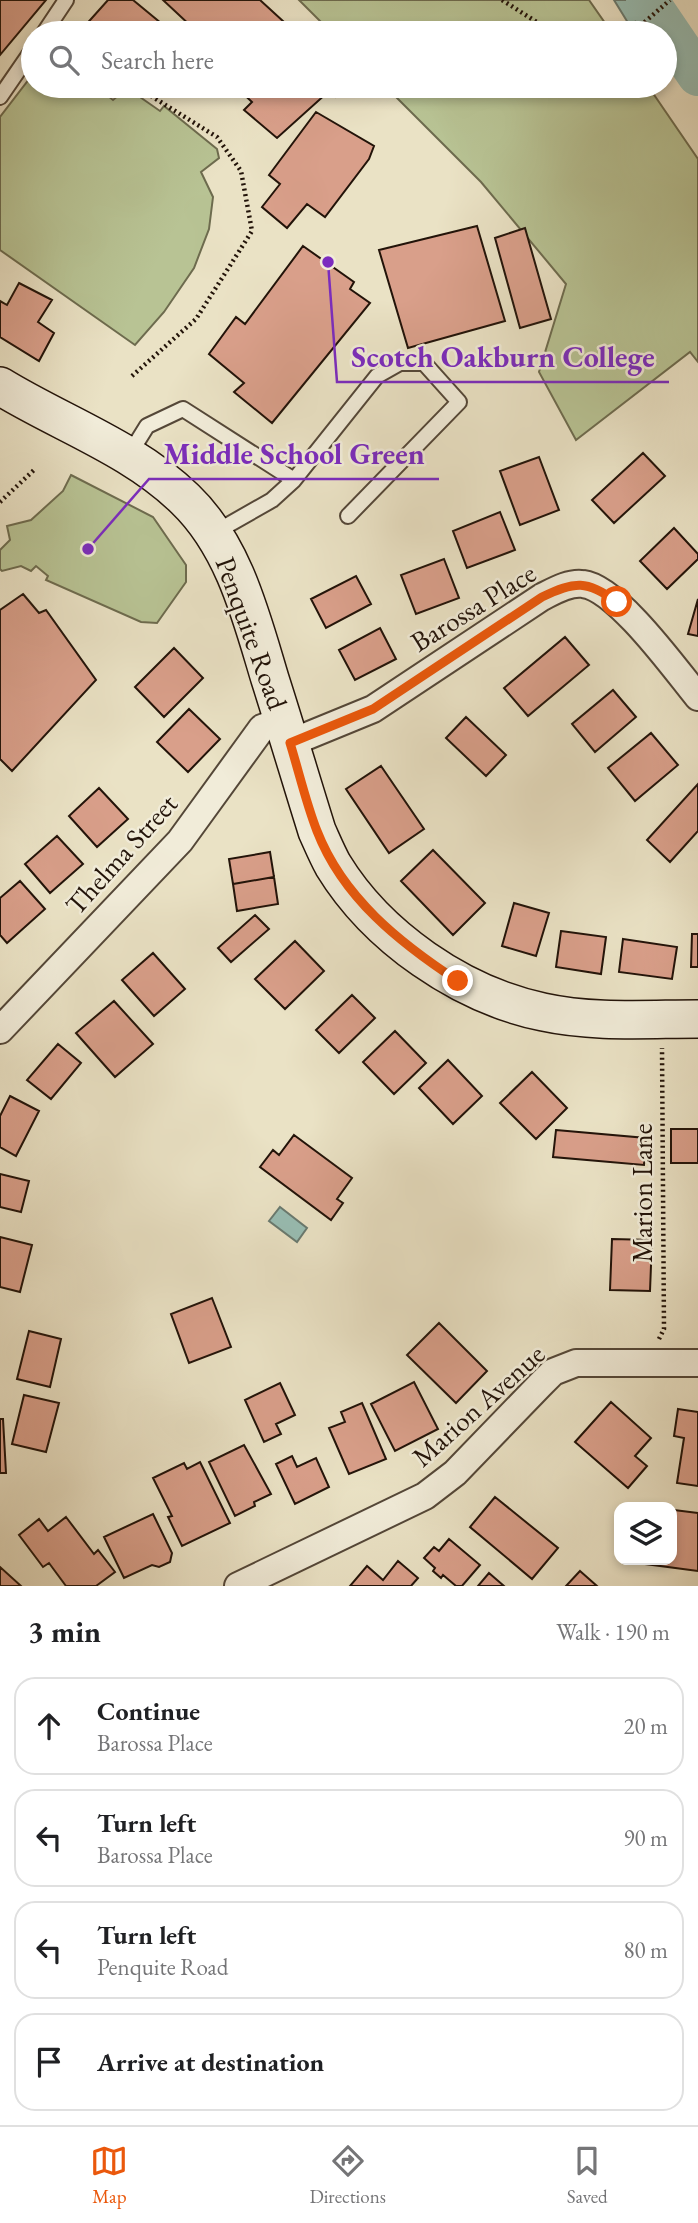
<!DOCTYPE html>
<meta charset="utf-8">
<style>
:root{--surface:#fff;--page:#f2f2f2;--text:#202124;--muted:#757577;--line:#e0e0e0;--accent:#ea580c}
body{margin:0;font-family:"EB Garamond",serif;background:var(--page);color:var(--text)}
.controls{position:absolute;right:21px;bottom:21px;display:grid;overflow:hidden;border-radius:14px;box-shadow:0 4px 10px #0003}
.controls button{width:63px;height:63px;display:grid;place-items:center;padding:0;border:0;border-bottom:2px solid var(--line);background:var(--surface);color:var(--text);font:35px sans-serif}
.stop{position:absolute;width:21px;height:21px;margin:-16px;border:5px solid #ea580c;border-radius:50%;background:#fff}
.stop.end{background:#ea580c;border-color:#fff;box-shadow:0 2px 7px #0008}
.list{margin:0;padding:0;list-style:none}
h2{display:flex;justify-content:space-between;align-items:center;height:91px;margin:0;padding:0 28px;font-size:30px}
h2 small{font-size:23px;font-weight:400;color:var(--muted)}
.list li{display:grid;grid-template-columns:46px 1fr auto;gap:21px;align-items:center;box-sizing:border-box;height:98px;margin:0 14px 14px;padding:0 14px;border:2px solid var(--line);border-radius:21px}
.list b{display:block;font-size:26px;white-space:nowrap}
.list p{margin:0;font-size:23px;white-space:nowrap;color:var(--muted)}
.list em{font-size:23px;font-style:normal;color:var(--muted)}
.icon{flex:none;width:38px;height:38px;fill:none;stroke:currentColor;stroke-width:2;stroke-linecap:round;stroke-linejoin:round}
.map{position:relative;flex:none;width:698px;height:1586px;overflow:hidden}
.search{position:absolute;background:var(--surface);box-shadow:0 4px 10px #0003;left:21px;right:21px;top:21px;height:77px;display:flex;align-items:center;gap:18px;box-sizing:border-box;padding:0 24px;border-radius:38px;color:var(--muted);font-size:26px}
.sheet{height:539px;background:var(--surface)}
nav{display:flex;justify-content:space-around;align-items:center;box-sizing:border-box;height:98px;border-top:2px solid var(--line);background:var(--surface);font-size:19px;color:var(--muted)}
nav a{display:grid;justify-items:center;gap:4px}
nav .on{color:var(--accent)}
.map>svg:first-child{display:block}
</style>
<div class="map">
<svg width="698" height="1586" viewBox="0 0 698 1586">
<rect width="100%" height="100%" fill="#eae2c5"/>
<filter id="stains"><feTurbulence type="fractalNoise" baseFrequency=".00286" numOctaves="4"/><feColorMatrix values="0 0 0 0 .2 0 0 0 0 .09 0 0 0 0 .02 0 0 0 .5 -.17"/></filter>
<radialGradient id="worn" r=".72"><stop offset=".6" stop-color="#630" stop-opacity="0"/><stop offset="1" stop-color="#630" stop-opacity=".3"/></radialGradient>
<path fill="#b8c394" stroke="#6d6b4e" stroke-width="2" d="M 299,0 L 589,0 L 612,33 L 332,33 Z
M 33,74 L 33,86 L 96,86 L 113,100 L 127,88 L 160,111 L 164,106 L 217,149 L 219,158 L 201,172 L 213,197 L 209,229 L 194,268 L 164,312 L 135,345 L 0,250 L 0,117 Z
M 385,86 L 648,86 L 698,159 L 698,362 L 690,352 L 576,440 L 539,372 L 566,284 L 481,182 Z
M 71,475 L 153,517 L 186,565 L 186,582 L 157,623 L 141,622 L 46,580 L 48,576 L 36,566 L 31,571 L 21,566 L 2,571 L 0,569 L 0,550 L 10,540 L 7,526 L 31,520 L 63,491 Z"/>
<path fill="#98beb4" stroke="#697a70" stroke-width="2" d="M 614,0 L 661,0 L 630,26 Z
M 280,1207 L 307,1228 L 297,1242 L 269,1221 Z"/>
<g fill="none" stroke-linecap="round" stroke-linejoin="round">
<path stroke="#98beb4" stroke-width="42" d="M 647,0 L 698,75"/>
</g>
<path fill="#d99f8a" stroke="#221309" stroke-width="2" d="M 0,0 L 46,0 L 0,55 Z
M 108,0 L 133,0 L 173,33 L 89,33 L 83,28 Z
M 163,0 L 260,0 L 296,33 L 188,33 L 193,28 Z
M 235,86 L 347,86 L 335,97 L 328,92 L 277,138 L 244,110 L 252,102 Z
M 316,112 L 374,146 L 369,159 L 325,217 L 307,204 L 287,228 L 262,207 L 280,184 L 269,175 Z
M 477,226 L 505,321 L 408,348 L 379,250 Z
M 525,228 L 551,319 L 520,328 L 495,238 Z
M 303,246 L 354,282 L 350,289 L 370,303 L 272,423 L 234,392 L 244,383 L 209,354 L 236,317 L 245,324 Z
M 19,283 L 52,300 L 38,322 L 54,333 L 39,361 L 0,337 L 0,301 L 7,305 Z
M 643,453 L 665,476 L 614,523 L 592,500 Z
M 539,457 L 559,510 L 520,525 L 500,471 Z
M 500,512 L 515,550 L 467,568 L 453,531 Z
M 674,528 L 698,554 L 698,559 L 667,589 L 640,561 Z
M 444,559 L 459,598 L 416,614 L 401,575 Z
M 356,576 L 371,604 L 326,628 L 311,599 Z
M 23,594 L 39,613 L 46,610 L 96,680 L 12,771 L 0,759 L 0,610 Z
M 698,599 L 698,636 L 688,634 Z
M 380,628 L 396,659 L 355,680 L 339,650 Z
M 565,637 L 589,665 L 528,716 L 504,688 Z
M 174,648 L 203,678 L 164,717 L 135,687 Z
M 613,690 L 636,717 L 595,752 L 572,724 Z
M 189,709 L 220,739 L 188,772 L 157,742 Z
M 466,717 L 506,755 L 486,776 L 446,738 Z
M 651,733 L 678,765 L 635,801 L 608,768 Z
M 381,766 L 424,829 L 389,853 L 346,789 Z
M 698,784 L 698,831 L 670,862 L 647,840 Z
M 99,788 L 128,819 L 97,847 L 69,816 Z
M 57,836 L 83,864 L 50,893 L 25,864 Z
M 433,850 L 485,903 L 453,935 L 401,881 Z
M 270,852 L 274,877 L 233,884 L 229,859 Z
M 274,877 L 278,904 L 237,911 L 233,884 Z
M 20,881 L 45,909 L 7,943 L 0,935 L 0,898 Z
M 514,903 L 549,913 L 536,956 L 502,946 Z
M 255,915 L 269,929 L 231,962 L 218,948 Z
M 561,931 L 606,937 L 601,974 L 556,967 Z
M 692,934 L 698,934 L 698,967 L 691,967 Z
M 623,939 L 677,947 L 672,979 L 619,972 Z
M 295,941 L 324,971 L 285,1009 L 255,979 Z
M 153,953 L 185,989 L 154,1016 L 122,980 Z
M 352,995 L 375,1018 L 339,1053 L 316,1030 Z
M 114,1001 L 153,1044 L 115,1077 L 76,1033 Z
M 395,1031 L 426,1063 L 394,1094 L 363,1062 Z
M 58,1044 L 81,1063 L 51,1099 L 27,1080 Z
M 448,1060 L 482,1096 L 453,1124 L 419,1088 Z
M 532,1072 L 567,1108 L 536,1139 L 500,1103 Z
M 10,1096 L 39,1111 L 16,1156 L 0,1147 L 0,1116 Z
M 671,1129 L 698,1129 L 698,1163 L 671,1163 Z
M 556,1130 L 646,1138 L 644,1165 L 553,1157 Z
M 294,1135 L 352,1178 L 337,1199 L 343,1203 L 331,1220 L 260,1167 L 273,1150 L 279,1155 Z
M 0,1174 L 29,1181 L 21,1212 L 0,1207 Z
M 0,1237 L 32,1245 L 20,1292 L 0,1287 Z
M 612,1239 L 652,1240 L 650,1291 L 610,1290 Z
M 212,1298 L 231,1347 L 189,1363 L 171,1314 Z
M 439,1323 L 487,1371 L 456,1403 L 407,1355 Z
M 29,1331 L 61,1339 L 50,1387 L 17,1379 Z
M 414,1382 L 438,1429 L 395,1451 L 371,1404 Z
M 280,1383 L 295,1415 L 276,1424 L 281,1434 L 264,1442 L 245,1400 Z
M 24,1395 L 59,1403 L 46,1452 L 12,1444 Z
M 611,1402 L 651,1438 L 635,1456 L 647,1466 L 628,1488 L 575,1442 Z
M 362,1403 L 386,1459 L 349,1474 L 329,1428 L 345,1422 L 341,1412 Z
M 678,1409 L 698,1412 L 698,1486 L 677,1483 L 684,1438 L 674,1436 Z
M 0,1419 L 3,1419 L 6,1473 L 0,1473 Z
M 244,1445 L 271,1494 L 254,1502 L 255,1506 L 235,1516 L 209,1462 Z
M 292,1456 L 297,1467 L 316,1458 L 329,1487 L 295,1504 L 276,1464 Z
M 200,1462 L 230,1523 L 182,1546 L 168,1517 L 172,1516 L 153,1478 L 184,1463 L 187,1469 Z
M 495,1497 L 558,1548 L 532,1579 L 470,1527 Z
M 674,1510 L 698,1513 L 698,1571 L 638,1563 L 638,1560 L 672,1560 Z
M 153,1514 L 172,1553 L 170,1562 L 159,1567 L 152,1565 L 124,1578 L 104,1537 Z
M 66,1517 L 94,1554 L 98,1550 L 115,1572 L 96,1586 L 66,1586 L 49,1563 L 43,1567 L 19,1535 L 39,1519 L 48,1531 Z
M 449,1539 L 480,1565 L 462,1586 L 456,1586 L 443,1575 L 441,1578 L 433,1571 L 435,1568 L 424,1558 L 434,1547 L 439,1551 Z
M 398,1561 L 418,1578 L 411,1586 L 350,1586 L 367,1566 L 383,1580 Z
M 0,1567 L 21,1586 L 0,1586 Z
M 580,1571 L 597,1586 L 566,1586 Z
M 489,1573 L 504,1586 L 478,1586 Z"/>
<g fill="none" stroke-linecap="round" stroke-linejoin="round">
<defs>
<path id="lane" d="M 44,33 L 66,0
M 0,97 L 33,49
M 129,455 L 147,426 L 183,409 L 294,480 L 377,376 L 400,363 L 424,363 L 459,402 L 348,516
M 214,533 L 272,500 L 294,480"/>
<path id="street" d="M 290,743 L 373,709 L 542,597 C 554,591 569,582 583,584 C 617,588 675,669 698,697
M 0,1030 L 180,841 L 262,728 L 283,720
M 238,1586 L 425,1496 L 455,1473 L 540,1385 L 553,1372 L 576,1363 L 698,1363"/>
<path id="secondary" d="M 0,386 C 60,423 133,448 185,499 C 234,546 251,616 270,679 C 286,729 301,780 317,831 C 322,842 327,854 333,865 C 377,937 461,995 543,1012 C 593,1023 647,1019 698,1019"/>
</defs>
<use href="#lane" stroke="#544738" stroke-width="18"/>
<use href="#street" stroke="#544738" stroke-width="30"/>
<use href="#secondary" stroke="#221309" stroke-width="40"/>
<path stroke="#221309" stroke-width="4.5" stroke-dasharray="2 3.5" stroke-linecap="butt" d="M 502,0 L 554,33
M 632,33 L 670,0
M 132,376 L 196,319 L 252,231 L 241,171 L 217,137 L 135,86
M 0,502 L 34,470
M 659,1339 L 664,1329 L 662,1048"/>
<use href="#lane" stroke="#f1ecd9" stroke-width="14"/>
<use href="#street" stroke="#f1ecd9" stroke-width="26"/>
<use href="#secondary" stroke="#f1ecd9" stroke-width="37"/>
</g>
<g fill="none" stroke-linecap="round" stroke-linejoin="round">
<path stroke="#ea580c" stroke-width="9" d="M 458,981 C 400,943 343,898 317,831 C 306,803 299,772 290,743 L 373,709 L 542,597 C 575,581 587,580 617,602"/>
</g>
<g text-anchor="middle" stroke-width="5" stroke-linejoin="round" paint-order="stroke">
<g font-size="28" fill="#221309" stroke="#f1ecd9">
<text transform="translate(473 607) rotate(-32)" y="10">Barossa Place</text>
<text transform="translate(252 633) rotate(70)" y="10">Penquite Road</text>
<text transform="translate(121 854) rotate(-48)" y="10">Thelma Street</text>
<text transform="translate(642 1193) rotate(-90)" y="10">Marion Lane</text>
<text transform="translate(478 1405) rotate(-42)" y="10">Marion Avenue</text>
</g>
</g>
<path fill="none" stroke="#7b2cbf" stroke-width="2.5" d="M328 262L337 382H669M88 549L149 479H439"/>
<g fill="#7b2cbf" stroke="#f1ecd9" stroke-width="2.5">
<circle cx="328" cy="262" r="7"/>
<circle cx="88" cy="549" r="7"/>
</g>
<g font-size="30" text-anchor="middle" font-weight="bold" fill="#7b2cbf" stroke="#f1ecd9" stroke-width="5" stroke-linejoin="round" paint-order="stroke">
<text x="503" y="367">Scotch Oakburn College</text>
<text x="294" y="464">Middle School Green</text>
</g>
<rect width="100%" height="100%" filter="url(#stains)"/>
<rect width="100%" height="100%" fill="url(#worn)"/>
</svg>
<div class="controls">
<button><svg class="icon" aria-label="layers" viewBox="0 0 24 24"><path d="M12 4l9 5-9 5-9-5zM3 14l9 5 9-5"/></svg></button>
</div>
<div class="stop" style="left:617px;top:602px"></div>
<div class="stop end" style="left:458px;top:981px"></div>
<div class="search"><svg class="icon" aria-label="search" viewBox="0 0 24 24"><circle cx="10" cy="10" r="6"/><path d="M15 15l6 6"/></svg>Search here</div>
</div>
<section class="sheet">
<h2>3 min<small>Walk · 190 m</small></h2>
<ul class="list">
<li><svg class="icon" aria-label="ahead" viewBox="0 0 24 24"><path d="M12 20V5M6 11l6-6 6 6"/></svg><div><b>Continue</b><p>Barossa Place</p></div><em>20 m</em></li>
<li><svg class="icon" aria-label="left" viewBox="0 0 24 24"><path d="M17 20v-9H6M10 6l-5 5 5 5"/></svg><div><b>Turn left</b><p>Barossa Place</p></div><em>90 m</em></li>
<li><svg class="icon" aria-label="left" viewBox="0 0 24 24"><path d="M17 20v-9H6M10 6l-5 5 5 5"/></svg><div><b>Turn left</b><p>Penquite Road</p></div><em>80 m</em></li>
<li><svg class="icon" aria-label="arrive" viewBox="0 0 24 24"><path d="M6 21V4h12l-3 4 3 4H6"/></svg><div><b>Arrive at destination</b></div></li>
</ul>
</section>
<nav>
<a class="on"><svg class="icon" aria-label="map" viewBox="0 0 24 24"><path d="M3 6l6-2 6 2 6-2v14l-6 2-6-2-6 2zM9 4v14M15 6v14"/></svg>Map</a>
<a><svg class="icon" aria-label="directions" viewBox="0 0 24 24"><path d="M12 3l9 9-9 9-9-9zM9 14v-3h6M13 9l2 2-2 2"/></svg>Directions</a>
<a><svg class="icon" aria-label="saved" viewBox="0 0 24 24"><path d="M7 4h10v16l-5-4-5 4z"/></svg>Saved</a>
</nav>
